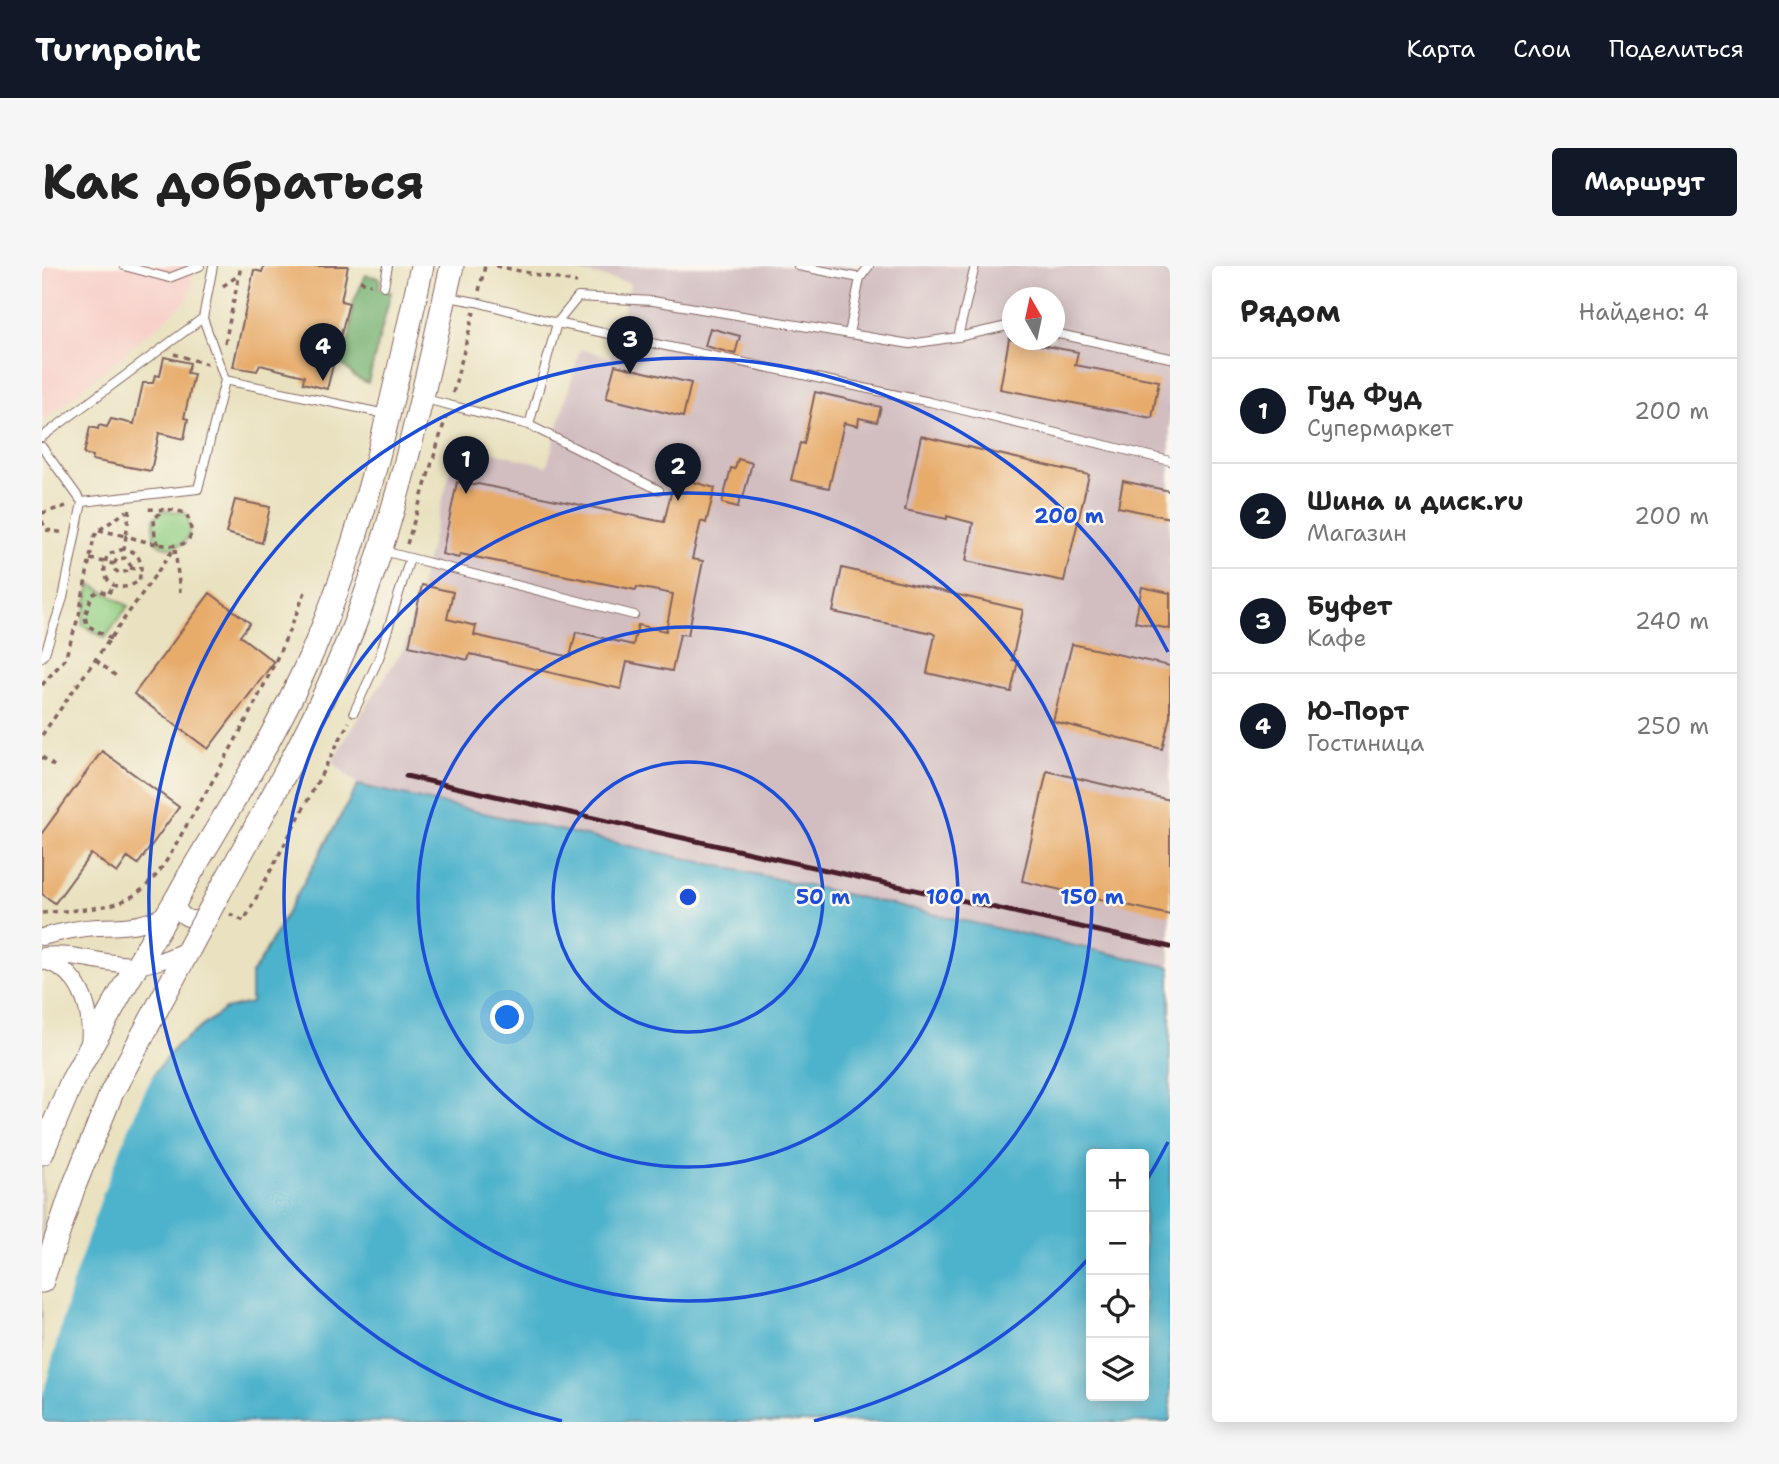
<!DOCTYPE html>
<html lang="ru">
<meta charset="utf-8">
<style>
:root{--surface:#fff;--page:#f6f6f6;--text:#222;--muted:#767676;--line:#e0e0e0;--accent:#111827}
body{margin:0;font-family:"Shantell Sans",sans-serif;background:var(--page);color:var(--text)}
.controls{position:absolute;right:21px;bottom:21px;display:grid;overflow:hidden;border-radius:7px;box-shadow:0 4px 18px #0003}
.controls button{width:63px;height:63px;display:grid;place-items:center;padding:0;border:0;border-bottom:2px solid var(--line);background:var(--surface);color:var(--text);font:35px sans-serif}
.compass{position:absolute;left:960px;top:21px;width:63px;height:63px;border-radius:50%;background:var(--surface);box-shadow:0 4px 18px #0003;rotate:351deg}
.you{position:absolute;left:466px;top:752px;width:24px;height:24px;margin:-18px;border:5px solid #fff;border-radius:50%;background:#1a73e8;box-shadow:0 0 0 10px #1a73e833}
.badge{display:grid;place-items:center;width:46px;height:46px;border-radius:50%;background:var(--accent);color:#fff;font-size:23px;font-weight:700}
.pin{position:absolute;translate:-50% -58px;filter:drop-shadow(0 2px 4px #0008)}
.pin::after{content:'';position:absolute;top:37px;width:24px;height:21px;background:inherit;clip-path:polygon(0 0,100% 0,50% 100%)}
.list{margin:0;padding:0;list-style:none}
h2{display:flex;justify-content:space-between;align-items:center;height:91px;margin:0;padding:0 28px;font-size:30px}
h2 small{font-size:23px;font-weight:400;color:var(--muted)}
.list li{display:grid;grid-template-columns:46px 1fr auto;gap:21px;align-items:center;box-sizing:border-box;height:105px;padding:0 28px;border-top:2px solid var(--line)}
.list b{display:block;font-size:26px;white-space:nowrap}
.list p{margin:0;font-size:23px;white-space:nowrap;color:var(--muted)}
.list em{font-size:23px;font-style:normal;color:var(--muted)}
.icon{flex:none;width:38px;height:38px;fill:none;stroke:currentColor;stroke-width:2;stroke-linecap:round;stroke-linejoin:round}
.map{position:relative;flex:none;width:1128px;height:1156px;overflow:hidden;border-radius:7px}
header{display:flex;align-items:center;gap:42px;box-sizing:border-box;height:98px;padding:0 35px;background:var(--accent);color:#fff}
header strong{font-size:33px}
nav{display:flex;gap:38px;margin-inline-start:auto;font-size:24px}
.intro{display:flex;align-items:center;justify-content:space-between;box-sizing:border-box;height:168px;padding:0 42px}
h1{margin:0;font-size:49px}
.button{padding:18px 32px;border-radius:7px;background:var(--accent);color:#fff;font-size:24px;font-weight:700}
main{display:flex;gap:42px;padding:0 42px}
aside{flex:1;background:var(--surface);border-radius:7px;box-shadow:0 4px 18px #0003}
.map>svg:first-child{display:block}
</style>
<header>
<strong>Turnpoint</strong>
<nav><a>Карта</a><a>Слои</a><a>Поделиться</a></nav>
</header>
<div class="intro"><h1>Как добраться</h1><a class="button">Маршрут</a></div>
<main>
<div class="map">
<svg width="1128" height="1156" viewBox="0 0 1128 1156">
<rect width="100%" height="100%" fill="#fbf7ec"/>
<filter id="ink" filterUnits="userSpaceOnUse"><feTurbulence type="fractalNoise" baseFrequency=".0143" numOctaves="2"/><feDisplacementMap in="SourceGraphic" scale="14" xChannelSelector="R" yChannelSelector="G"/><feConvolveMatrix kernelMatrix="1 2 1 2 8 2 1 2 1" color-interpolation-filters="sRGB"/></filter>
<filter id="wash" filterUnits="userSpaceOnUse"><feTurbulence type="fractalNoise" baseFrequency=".00686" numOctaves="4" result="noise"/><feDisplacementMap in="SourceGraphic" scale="28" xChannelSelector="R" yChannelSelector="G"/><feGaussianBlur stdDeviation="1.57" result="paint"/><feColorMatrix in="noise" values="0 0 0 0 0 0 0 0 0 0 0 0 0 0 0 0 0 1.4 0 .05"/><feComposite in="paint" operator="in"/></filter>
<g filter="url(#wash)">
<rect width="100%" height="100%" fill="#e9e1bf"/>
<path fill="#f7d0c9" d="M 0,0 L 154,0 L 146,34 L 4,153 L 0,152 Z"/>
<path fill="#d2bec1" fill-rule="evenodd" d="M 508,0 L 1128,0 L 1128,701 L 316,519 L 290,495 L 362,381 L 416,176 L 505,200 L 538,83 L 568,91 L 589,17 ZM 970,32 L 1012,32 L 1012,74 L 970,74 Z"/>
<path fill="#92cd81" stroke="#6e7656" stroke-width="2" d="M 122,244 L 144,247 C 159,282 122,288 114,275 C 110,269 112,260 112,252 Z
M 49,318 L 86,340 L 63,372 L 40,359 Z"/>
<path fill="#75b06f" stroke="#60684d" stroke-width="2" d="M 324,9 L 338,12 L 337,23 L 349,26 L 326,117 L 313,111 L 299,97 L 308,69 L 311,37 Z"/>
<path fill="#4db2cc" stroke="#4c687c" stroke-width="2" fill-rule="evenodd" d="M 316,519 L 1128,701 L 1128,1156 L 0,1156 L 0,845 L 98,825 L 134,780 L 183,743 L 209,737 L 209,708 L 216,699 ZM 1049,888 L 1102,888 L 1102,1130 L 1049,1130 Z"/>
<path fill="#e9e1bf" d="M 119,793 L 98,835 L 61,927 L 30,1018 L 0,1133 L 0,842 L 96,822 Z"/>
<g id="blocks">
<path fill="#e7ab6b" d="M 222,0 L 306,0 L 299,35 L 307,37 L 285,123 L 261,117 L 262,110 L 218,99 L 215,105 L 191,101 L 212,4 L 220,6 Z
M 668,62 L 698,70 L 693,88 L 663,80 Z
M 967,73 L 1036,86 L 1033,99 L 1117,115 L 1110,152 L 958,123 Z
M 122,91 L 148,97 L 145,107 L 152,108 L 142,152 L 146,153 L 142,173 L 117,167 L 109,205 L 50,194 L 51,190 L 42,188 L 48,161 L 56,163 L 57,159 L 65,161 L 69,153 L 92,158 L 101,117 L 111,117 L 113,109 L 118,110 Z
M 573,99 L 649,117 L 641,151 L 564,132 Z
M 773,126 L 839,141 L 835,156 L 817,152 L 816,160 L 802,157 L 787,222 L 749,214 L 758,177 L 762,178 Z
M 879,170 L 1047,209 L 1022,315 L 924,295 L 931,257 L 905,250 L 905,253 L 863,244 Z
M 696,193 L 710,197 L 701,232 L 698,231 L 696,241 L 680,237 L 689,202 L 693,203 Z
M 633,211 L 673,222 L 664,257 L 659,255 L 650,293 L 661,295 L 646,369 L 638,368 L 630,405 L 585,396 L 579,423 L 428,388 L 426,394 L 367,380 L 380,319 L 411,326 L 405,353 L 434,360 L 432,369 L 528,391 L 534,366 L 591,379 L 596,359 L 624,365 L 631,328 L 595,321 L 594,324 L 418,288 L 417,292 L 400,288 L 415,216 L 432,219 L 436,218 L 622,256 Z
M 1081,215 L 1128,225 L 1128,252 L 1076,241 Z
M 193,234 L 228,241 L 220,277 L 184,267 Z
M 800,302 L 981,344 L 970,394 L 976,395 L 969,426 L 885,407 L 893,369 L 890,367 L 791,346 Z
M 1100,321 L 1128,327 L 1128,363 L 1093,356 Z
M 168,327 L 208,357 L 198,370 L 232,396 L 166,483 L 92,428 Z
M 1030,378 L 1128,400 L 1128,450 L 1120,483 L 1011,455 Z
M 60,485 L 137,541 L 96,598 L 86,591 L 75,607 L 49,588 L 13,637 L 0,628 L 0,567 Z
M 1005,505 L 1128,534 L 1128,649 L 980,615 Z"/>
</g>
</g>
<g filter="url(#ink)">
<use href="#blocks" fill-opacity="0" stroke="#82635f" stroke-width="2"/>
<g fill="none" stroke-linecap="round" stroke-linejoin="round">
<defs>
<path id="service" d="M 82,0 L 127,12 L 158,0
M 756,0 L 818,12 L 807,68
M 818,12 L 827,0
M 342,20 L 346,0
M 406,31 L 434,36 L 515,57 L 888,136 L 1128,195
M 1012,67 L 1128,92
M 916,71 L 933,0
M 183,114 L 344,148
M 383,133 L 487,159 L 617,224
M 487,159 L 515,57 L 536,31 L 611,35 L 868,78 L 916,71 L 970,59
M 0,171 L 161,52
M 0,181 L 40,236
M 341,285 L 592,349
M 0,391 L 3,387 L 21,332 L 40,236 L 156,223 L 183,114 L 161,52 L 171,0
M 312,446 L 337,392 L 368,292"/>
<path id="minor" d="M 135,632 C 134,652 152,660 166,646
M 0,671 C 18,666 36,662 55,661 C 81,660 101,661 125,647
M 0,690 C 33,686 62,699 94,699 C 112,699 131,690 147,683
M 0,695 C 38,702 51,744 47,778"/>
<path id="secondary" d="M 147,610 C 190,537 236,465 270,387 C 324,264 351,131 380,0
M 177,627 C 227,537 278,449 315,352 C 358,238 383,119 410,0
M 0,887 L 30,815 L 82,721 L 135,632
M 0,1015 L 32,920 L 70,826 L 147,683"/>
</defs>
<use href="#service" stroke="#82635f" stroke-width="10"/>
<use href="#minor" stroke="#82635f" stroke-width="18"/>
<use href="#secondary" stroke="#82635f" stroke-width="25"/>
<path stroke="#82635f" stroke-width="3.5" stroke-dasharray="5 5" stroke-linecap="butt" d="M 454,0 L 535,17
M 318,15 L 329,18
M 181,20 L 197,9
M 437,25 L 443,0
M 183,77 L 199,0
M 132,88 L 165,98
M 411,127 L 432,46
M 0,247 L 28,239
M 0,255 L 4,264 L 23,267
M 57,264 L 84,270 L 88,241
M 117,278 L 113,273 L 112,252 L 122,244
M 365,278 L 404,151
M 82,283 L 66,288 C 55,313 73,331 97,315 L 99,304
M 133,283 L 138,326
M 48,293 L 72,298 L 73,304 L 77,307 L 87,305 L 89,300 L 83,292 L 75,293 L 72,298
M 88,302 L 99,304 C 99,291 94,285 82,283 L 84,270 C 108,277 166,296 144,247 L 131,244 L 103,243
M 69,373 L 45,359 L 43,350 L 50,329 L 58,324 L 66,329 L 71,319
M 54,394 L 74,410
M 0,419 L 23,393 L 37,349 L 52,271 L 57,264 L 85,245
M 0,469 L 133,281
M 0,491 L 12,500
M 0,647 C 26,644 66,644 89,631 C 118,615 131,582 147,555 C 191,482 232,406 263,326
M 188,648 L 202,655 L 307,456"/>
<use href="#service" stroke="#fff" stroke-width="8"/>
<use href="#minor" stroke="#fff" stroke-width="16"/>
<use href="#secondary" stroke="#fff" stroke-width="23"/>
<path stroke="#4a1f2b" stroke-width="5" d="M 364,510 L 1128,681"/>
<defs>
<path id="secondary-bridge" d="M 135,632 L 147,610
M 147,683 L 177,627"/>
</defs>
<use href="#secondary-bridge" stroke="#82635f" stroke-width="25" stroke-linecap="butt"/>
<use href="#secondary-bridge" stroke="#fff" stroke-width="23"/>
</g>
</g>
<g fill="none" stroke="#1d4ed8" stroke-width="3.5">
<circle cx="646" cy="631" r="135"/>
<circle cx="646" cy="631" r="270"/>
<circle cx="646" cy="631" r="404"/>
<path d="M1126 876A539 539 0 0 1 1103 917M1047 992A539 539 0 0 1 772 1155M520 1155A539 539 0 1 1 1126 386"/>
</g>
<circle cx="646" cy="631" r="10" fill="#1d4ed8" stroke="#fbf7ec" stroke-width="3.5"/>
<g font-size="21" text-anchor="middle" font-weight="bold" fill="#1d4ed8" stroke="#fbf7ec" stroke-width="5" stroke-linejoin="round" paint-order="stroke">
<text x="1027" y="257">200 m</text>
<text x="781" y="638">50 m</text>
<text x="916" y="638">100 m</text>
<text x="1050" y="638">150 m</text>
</g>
</svg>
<div class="controls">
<button>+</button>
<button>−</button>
<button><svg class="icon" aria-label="locate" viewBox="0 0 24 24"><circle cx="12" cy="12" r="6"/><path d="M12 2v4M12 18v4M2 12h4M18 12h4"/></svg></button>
<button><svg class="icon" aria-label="layers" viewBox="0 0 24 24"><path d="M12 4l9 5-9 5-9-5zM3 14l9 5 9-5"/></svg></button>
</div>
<svg class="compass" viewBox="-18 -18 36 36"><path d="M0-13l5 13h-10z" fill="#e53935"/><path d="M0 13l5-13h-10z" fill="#767676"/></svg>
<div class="you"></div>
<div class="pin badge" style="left:424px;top:228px">1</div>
<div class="pin badge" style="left:636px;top:235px">2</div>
<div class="pin badge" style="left:588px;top:108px">3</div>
<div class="pin badge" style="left:281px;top:115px">4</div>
</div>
<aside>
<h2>Рядом<small>Найдено: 4</small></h2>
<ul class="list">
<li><span class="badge">1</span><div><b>Гуд Фуд</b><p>Супермаркет</p></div><em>200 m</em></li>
<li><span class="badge">2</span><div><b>Шина и диск.ru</b><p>Магазин</p></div><em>200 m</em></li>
<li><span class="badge">3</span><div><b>Буфет</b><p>Кафе</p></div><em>240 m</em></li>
<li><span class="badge">4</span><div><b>Ю-Порт</b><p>Гостиница</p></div><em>250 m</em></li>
</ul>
</aside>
</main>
